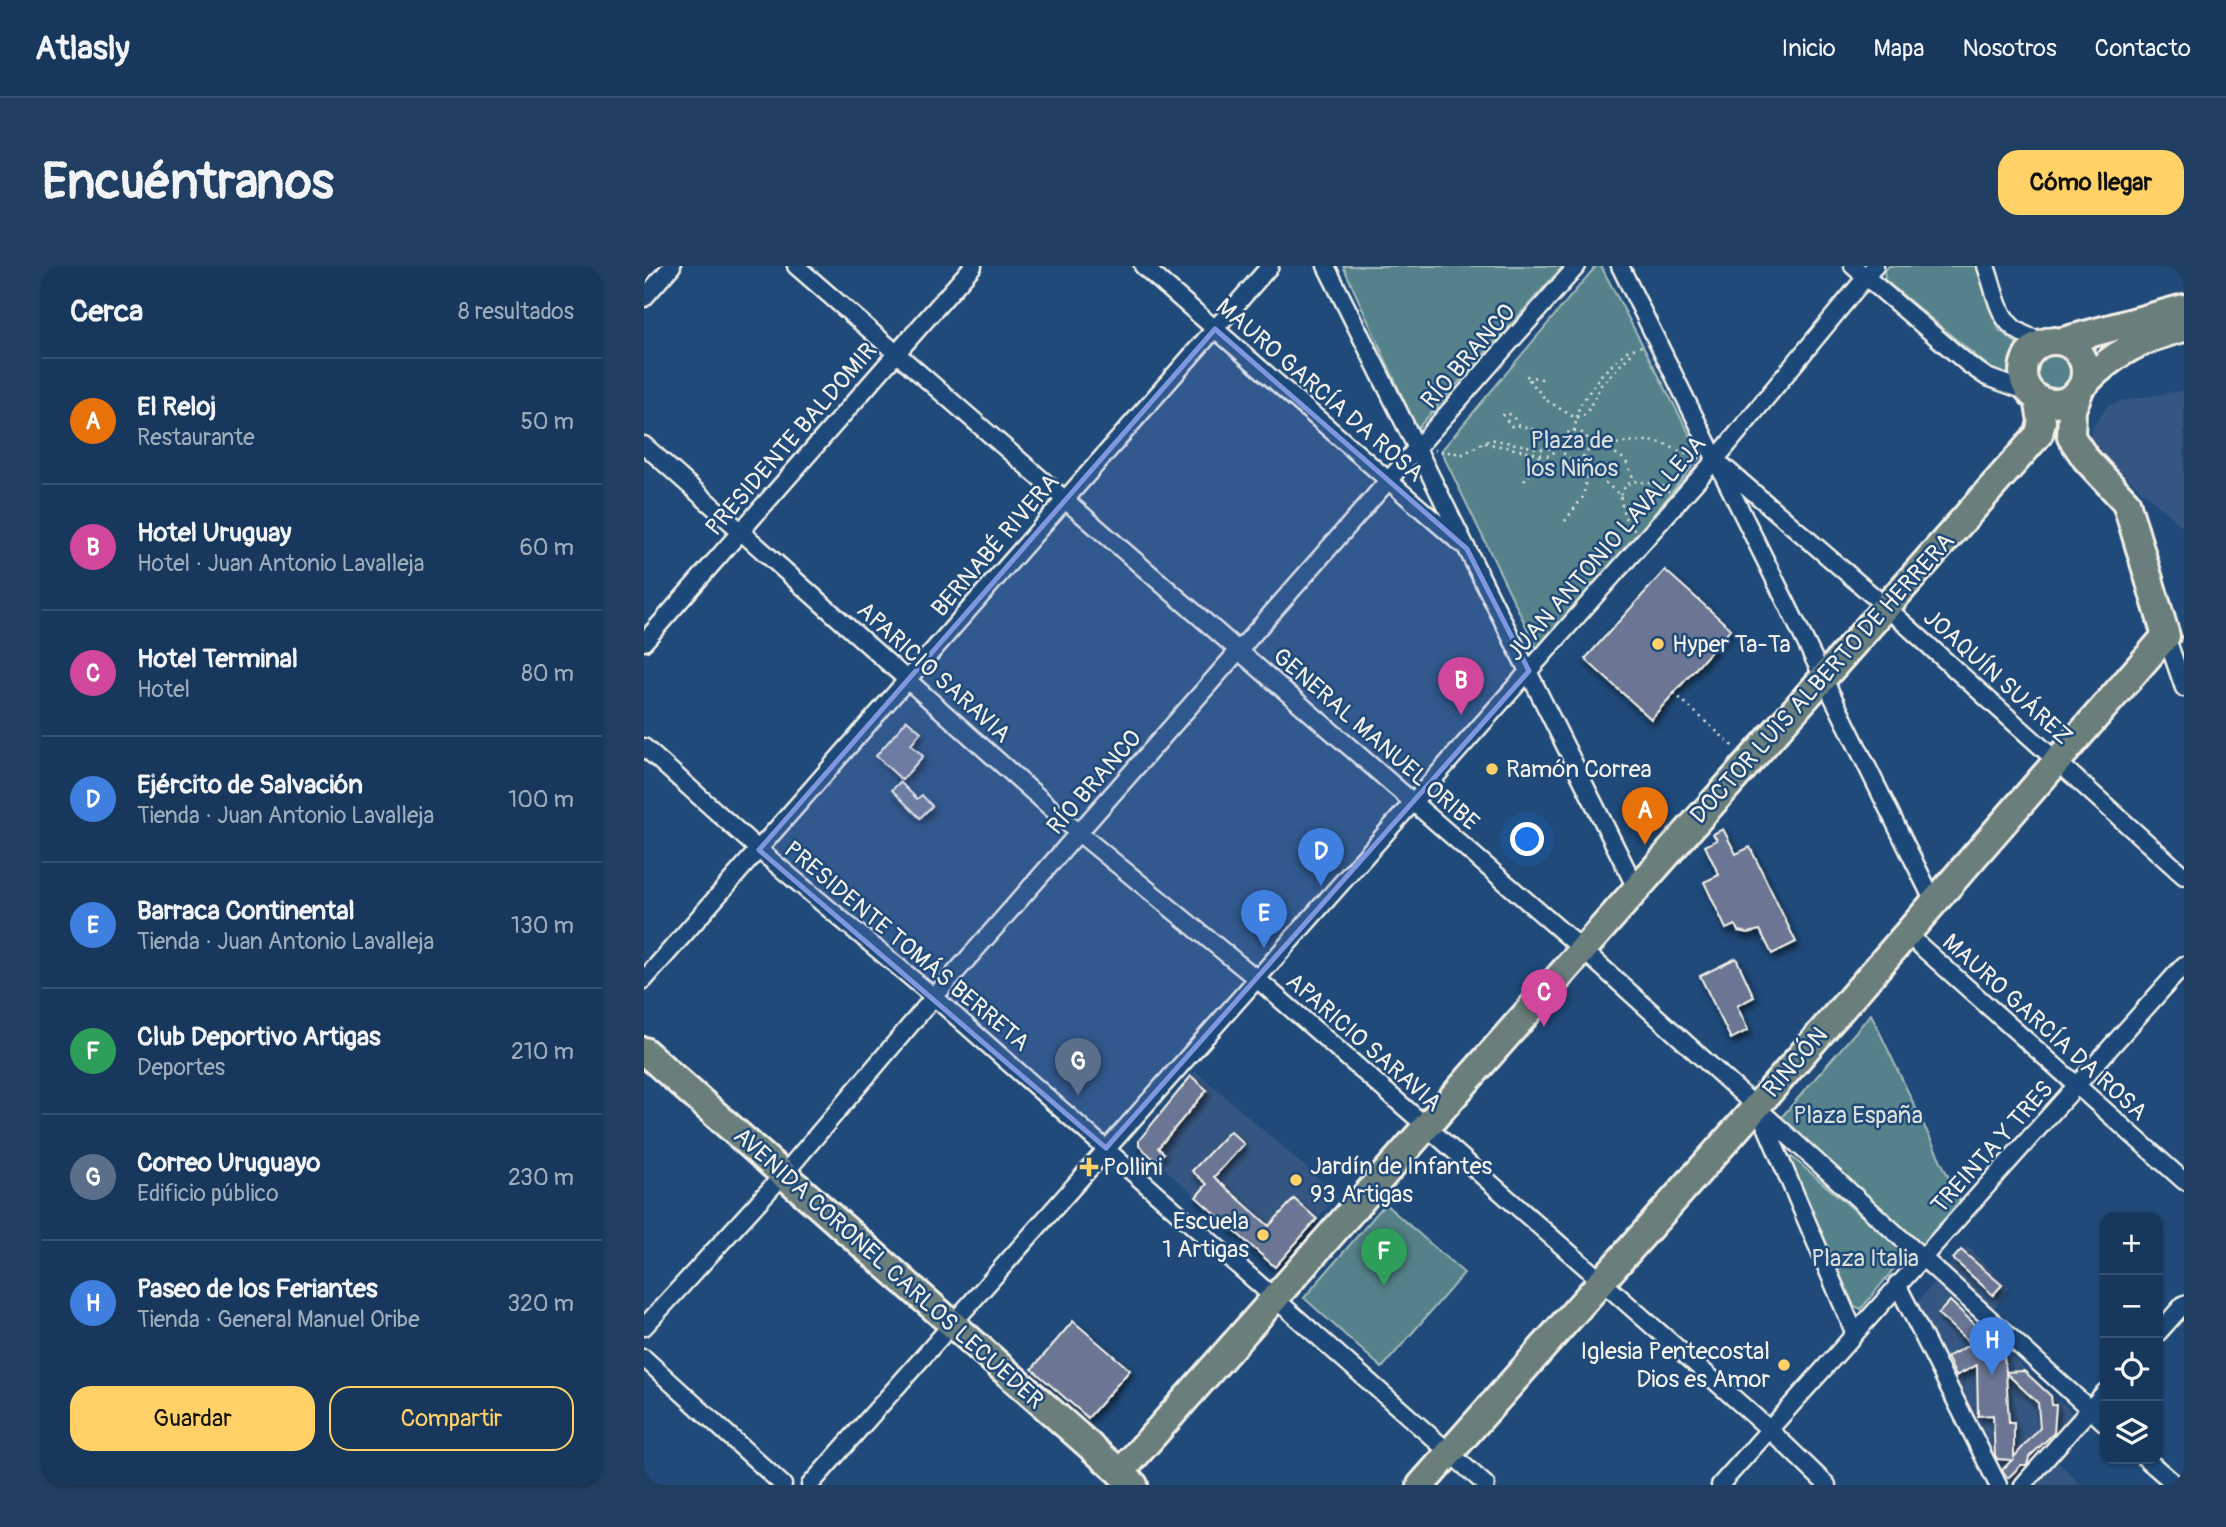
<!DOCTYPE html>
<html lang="es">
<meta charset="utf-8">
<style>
:root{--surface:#17385c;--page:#203f62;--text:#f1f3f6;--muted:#9eacbb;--line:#365272;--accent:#ffd166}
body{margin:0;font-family:Pangolin,sans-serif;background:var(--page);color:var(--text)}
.controls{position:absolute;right:21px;bottom:21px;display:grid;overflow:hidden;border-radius:14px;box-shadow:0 2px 5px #0004}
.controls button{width:63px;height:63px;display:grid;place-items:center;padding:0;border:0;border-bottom:2px solid var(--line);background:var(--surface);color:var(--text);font:35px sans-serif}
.you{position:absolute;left:884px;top:574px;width:24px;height:24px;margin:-18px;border:5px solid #fff;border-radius:50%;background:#1a73e8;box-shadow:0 0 0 10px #1a73e833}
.badge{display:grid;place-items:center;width:46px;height:46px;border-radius:50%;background:var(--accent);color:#fff;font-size:23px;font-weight:700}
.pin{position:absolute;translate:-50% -58px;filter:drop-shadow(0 2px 4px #0008)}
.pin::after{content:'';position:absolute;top:37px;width:24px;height:21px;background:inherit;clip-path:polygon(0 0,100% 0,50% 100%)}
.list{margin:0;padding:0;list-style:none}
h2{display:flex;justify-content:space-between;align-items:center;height:91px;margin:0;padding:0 28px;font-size:30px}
h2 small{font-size:23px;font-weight:400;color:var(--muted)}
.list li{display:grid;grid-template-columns:46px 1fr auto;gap:21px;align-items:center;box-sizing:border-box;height:126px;padding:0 28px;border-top:2px solid var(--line)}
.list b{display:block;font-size:26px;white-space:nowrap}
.list p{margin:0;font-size:23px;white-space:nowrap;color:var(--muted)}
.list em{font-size:23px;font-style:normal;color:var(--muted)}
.actions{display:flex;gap:14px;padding:21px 28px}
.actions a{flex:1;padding:16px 0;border:2px solid var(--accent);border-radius:21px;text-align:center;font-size:24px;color:var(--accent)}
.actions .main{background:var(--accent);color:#111}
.icon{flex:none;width:38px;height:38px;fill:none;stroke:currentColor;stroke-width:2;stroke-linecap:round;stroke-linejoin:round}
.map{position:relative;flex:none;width:1540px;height:1219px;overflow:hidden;border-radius:21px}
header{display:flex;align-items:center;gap:42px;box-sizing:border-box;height:98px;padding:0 35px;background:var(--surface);border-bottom:2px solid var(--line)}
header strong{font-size:33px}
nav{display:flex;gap:38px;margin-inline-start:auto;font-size:24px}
.intro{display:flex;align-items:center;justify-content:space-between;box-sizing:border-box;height:168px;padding:0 42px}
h1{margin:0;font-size:49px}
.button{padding:18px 32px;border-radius:21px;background:var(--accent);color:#111;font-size:24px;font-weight:700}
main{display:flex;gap:42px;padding:0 42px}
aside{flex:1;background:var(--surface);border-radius:21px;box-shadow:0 2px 5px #0004}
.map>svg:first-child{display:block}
</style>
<header>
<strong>Atlasly</strong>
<nav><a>Inicio</a><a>Mapa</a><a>Nosotros</a><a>Contacto</a></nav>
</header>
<div class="intro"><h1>Encuéntranos</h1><a class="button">Cómo llegar</a></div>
<main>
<aside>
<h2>Cerca<small>8 resultados</small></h2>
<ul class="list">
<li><span class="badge" style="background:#e8710a">A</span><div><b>El Reloj</b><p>Restaurante</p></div><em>50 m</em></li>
<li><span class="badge" style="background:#d1479c">B</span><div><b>Hotel Uruguay</b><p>Hotel · Juan Antonio Lavalleja</p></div><em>60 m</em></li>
<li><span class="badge" style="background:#d1479c">C</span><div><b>Hotel Terminal</b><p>Hotel</p></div><em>80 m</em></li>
<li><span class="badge" style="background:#3f7fe0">D</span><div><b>Ejército de Salvación</b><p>Tienda · Juan Antonio Lavalleja</p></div><em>100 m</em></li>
<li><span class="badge" style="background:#3f7fe0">E</span><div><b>Barraca Continental</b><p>Tienda · Juan Antonio Lavalleja</p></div><em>130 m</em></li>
<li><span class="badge" style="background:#2e9e5b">F</span><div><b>Club Deportivo Artigas</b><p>Deportes</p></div><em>210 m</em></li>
<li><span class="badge" style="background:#5c6f8a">G</span><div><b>Correo Uruguayo</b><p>Edificio público</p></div><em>230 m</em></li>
<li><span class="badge" style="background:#3f7fe0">H</span><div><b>Paseo de los Feriantes</b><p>Tienda · General Manuel Oribe</p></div><em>320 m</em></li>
</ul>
<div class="actions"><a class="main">Guardar</a><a>Compartir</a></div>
</aside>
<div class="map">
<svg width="1540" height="1219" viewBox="0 0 1540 1219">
<defs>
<filter id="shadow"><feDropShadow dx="2.5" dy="4.5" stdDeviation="3.5" flood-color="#0009"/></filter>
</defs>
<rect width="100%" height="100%" fill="#1f4a7a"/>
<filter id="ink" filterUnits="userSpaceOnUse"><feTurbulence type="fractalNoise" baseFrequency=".0143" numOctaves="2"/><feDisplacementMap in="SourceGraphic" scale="14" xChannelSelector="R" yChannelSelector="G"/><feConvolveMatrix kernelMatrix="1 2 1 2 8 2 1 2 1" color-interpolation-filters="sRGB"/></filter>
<g filter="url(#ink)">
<path fill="#365782" d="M 1540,124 L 1540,262 L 1445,178 L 1449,160 L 1464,140 L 1477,135 Z
M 552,805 L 694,930 L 631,1001 L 495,880 L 495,874 L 516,849 L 514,847 Z
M 1323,980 L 1365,1022 L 1336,1061 L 1438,1156 L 1410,1192 L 1437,1219 L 1368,1219 L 1272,1037 Z"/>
<path fill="#55828a" stroke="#a4bab9" stroke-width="2" d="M 699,0 L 919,0 L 773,163 Z
M 952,0 L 957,0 L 1057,190 L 896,389 L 797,185 Z
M 1245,0 L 1333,0 L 1355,64 L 1377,81 L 1371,90 L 1369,111 L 1350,105 L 1241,14 L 1240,5 Z
M1391 106a19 19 0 1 1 38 0a19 19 0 1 1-38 0Z
M 1227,748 L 1316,935 L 1279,981 L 1135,854 Z
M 1148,891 L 1262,988 L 1217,1043 L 1210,1040 L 1145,895 Z
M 741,938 L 820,1007 L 738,1102 L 660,1032 Z"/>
<path fill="#6b7693" stroke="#f4f1e8" stroke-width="2" fill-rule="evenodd" filter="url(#shadow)" d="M 1021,304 L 1087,363 L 1007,453 L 941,393 Z
M 263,454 L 277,466 L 267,479 L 279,490 L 258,514 L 232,490 Z
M 256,516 L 273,533 L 278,529 L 288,540 L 276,552 L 248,524 Z
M 1079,563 L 1092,588 L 1106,581 L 1152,676 L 1128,688 L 1116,664 L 1104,667 L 1094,665 L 1091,659 L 1082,663 L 1060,616 L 1075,609 L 1061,580 L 1073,574 L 1069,568 Z
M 1092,692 L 1110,731 L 1093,740 L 1104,764 L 1087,773 L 1056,710 Z
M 547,810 L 563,824 L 514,882 L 520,887 L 512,895 L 495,880 L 495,874 Z
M 586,865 L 600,878 L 570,911 L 625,960 L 650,933 L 673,953 L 631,1001 L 552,931 L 563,918 L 548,905 Z
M 1317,984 L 1358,1019 L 1349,1029 L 1309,993 Z
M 1306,1035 L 1359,1085 L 1362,1106 L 1380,1105 L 1407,1130 L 1408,1139 L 1412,1139 L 1410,1167 L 1385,1191 L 1383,1199 L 1377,1199 L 1364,1212 L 1358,1204 L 1368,1194 L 1353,1193 L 1351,1189 L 1349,1149 L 1334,1150 L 1333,1099 L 1312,1110 L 1303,1091 L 1327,1078 L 1294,1048 ZM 1362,1107 L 1394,1137 L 1396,1162 L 1370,1191 L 1370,1157 L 1365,1157 Z
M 429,1055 L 486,1104 L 444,1152 L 388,1103 Z"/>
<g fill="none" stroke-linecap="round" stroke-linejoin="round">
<defs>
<path id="street" d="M 152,0 L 938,683 L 1461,1157
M 499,0 L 816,277
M 682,0 L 993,624
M 976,0 L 1289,634
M 1209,0 L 1324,98 L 1343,111 L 1387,127
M 1342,0 C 1356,40 1354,66 1401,75
M 0,32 L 28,0
M 0,179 L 436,568 L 613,713 L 783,861 L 1125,1163 L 1183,1219
M 1079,200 L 1242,341 L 1540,610
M 1522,370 L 1540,422
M 0,376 L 329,0
M 0,481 L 115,584 L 290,731 L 842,1219
M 1263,668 L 1540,915
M 0,714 L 626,0
M 1116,846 L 1211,1068
M 1253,1018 L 1354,1219
M 0,1061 L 140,908 L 290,731 L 933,0
M 1514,1067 L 1540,1038
M 0,1092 L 139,1219
M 1502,1193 L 1532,1219
M 166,1219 L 1072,193 L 1231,0
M 1076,1219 L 1540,699
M 1379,1219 L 1461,1126"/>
<path id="primary" d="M1379 106a31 31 0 1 1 62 0a31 31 0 1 1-62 0Z
M 1419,75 L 1540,42
M 1440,118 C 1469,87 1499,72 1540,62
M 0,785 L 490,1219
M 476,1207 L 1395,168 L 1398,155 L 1394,133
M 777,1219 L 1113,840 L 1522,370 L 1482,236 L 1442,193 L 1427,171 L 1428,143 L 1435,126"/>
</defs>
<use href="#street" stroke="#f4f1e8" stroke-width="21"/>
<use href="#primary" stroke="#f4f1e8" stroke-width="32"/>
<path stroke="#f4f1e8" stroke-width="2.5" stroke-dasharray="2 5" stroke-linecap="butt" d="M 898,113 L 882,110 L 902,134 L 933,153 L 942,148 L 957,119 L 990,85
M 875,159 L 867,148 L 859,149 L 867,160 C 884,158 906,169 917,181
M917 179a14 14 0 1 1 28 0a14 14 0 1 1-28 0Z
M 930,165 L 935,141 L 956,110 L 983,85 L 998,80
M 841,177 L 905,190 L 917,181
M 945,182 C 966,180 996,171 1017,177 C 1030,181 1037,188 1053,191
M 951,183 C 976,186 983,191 990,215 L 1017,219 L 1025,226
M 790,184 L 819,188 L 846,173 L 898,183 L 917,181
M 940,190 L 948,206 L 976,229 L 980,250 L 991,265
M 880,215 L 892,201 L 895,189
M 976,229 L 982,219 L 990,215
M 921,255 L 939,231 L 943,212 L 948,206
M 1030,427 L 1091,482"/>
<use href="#street" stroke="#1f4a7a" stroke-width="16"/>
<use href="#primary" stroke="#6b7f7c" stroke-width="26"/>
</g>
</g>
<path fill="#7e97df" fill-opacity="0.2" stroke="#7e97df" stroke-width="5" stroke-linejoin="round" d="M 571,63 L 823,283 L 885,405 L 462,882 L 115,584 Z"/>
<g fill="#ffd166" stroke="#1f4a7a" stroke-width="2.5">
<circle cx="1014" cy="378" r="7"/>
<circle cx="848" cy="503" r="7"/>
<path d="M441.5 890.5h7v7h7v7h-7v7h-7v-7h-7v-7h7z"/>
<circle cx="652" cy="914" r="7"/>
<circle cx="619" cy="969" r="7"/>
<circle cx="1140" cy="1099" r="7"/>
</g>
<g text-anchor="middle" stroke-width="5" stroke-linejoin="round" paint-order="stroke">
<g font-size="24" fill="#f4f1e8" stroke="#1f4a7a">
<text transform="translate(824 90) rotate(-49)" y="8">RÍO BRANCO</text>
<text transform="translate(676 124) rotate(41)" y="8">MAURO GARCÍA DA ROSA</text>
<text transform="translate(147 173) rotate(-49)" y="8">PRESIDENTE BALDOMIR</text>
<text transform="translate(351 279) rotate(-49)" y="8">BERNABÉ RIVERA</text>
<text transform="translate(962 282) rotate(-49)" y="8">JUAN ANTONIO LAVALLEJA</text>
<text transform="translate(290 406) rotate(42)" y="8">APARICIO SARAVIA</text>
<text transform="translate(1354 411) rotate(42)" y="8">JOAQUÍN SUÁREZ</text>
<text transform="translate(1178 412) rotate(-48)" y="8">DOCTOR LUIS ALBERTO DE HERRERA</text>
<text transform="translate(732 473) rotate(41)" y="8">GENERAL MANUEL ORIBE</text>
<text transform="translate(450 516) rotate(-49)" y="8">RÍO BRANCO</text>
<text transform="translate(263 680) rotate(40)" y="8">PRESIDENTE TOMÁS BERRETA</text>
<text transform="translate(1401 761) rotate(42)" y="8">MAURO GARCÍA DA ROSA</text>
<text transform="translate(720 776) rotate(41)" y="8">APARICIO SARAVIA</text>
<text transform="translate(1151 796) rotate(-49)" y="8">RINCÓN</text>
<text transform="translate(1348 881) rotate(-48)" y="8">TREINTA Y TRES</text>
<text transform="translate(245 1002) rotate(42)" y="8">AVENIDA CORONEL CARLOS LECUEDER</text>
</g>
<g font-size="24" fill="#dce0da" stroke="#1f4a7a">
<text x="928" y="182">Plaza de<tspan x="928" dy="28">los Niños</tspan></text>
<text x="1214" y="857">Plaza España</text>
<text x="1221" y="1000">Plaza Italia</text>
</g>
<g font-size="24" fill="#f4f1e8" stroke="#1f4a7a" text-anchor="start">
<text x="1028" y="386">Hyper Ta-Ta</text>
<text x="862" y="511">Ramón Correa</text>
<text x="666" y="908">Jardín de Infantes<tspan x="666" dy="28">93 Artigas</tspan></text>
<text x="459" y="909">Pollini</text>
<text x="605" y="963" text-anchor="end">Escuela<tspan x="605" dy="28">1 Artigas</tspan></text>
<text x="1126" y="1093" text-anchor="end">Iglesia Pentecostal<tspan x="1126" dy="28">Dios es Amor</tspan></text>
</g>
</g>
</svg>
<div class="controls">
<button>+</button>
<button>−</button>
<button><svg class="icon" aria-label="locate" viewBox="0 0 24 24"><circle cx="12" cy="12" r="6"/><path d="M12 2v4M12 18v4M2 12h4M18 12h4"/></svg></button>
<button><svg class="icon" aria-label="layers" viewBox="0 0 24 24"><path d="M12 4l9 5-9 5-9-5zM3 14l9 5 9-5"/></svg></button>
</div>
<div class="you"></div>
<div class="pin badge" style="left:1001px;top:579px;background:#e8710a">A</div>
<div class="pin badge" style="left:817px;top:449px;background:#d1479c">B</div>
<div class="pin badge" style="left:900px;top:761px;background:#d1479c">C</div>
<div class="pin badge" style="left:677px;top:620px;background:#3f7fe0">D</div>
<div class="pin badge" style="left:620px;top:682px;background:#3f7fe0">E</div>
<div class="pin badge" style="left:740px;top:1020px;background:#2e9e5b">F</div>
<div class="pin badge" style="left:434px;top:830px;background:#5c6f8a">G</div>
<div class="pin badge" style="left:1348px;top:1109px;background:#3f7fe0">H</div>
</div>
</main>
